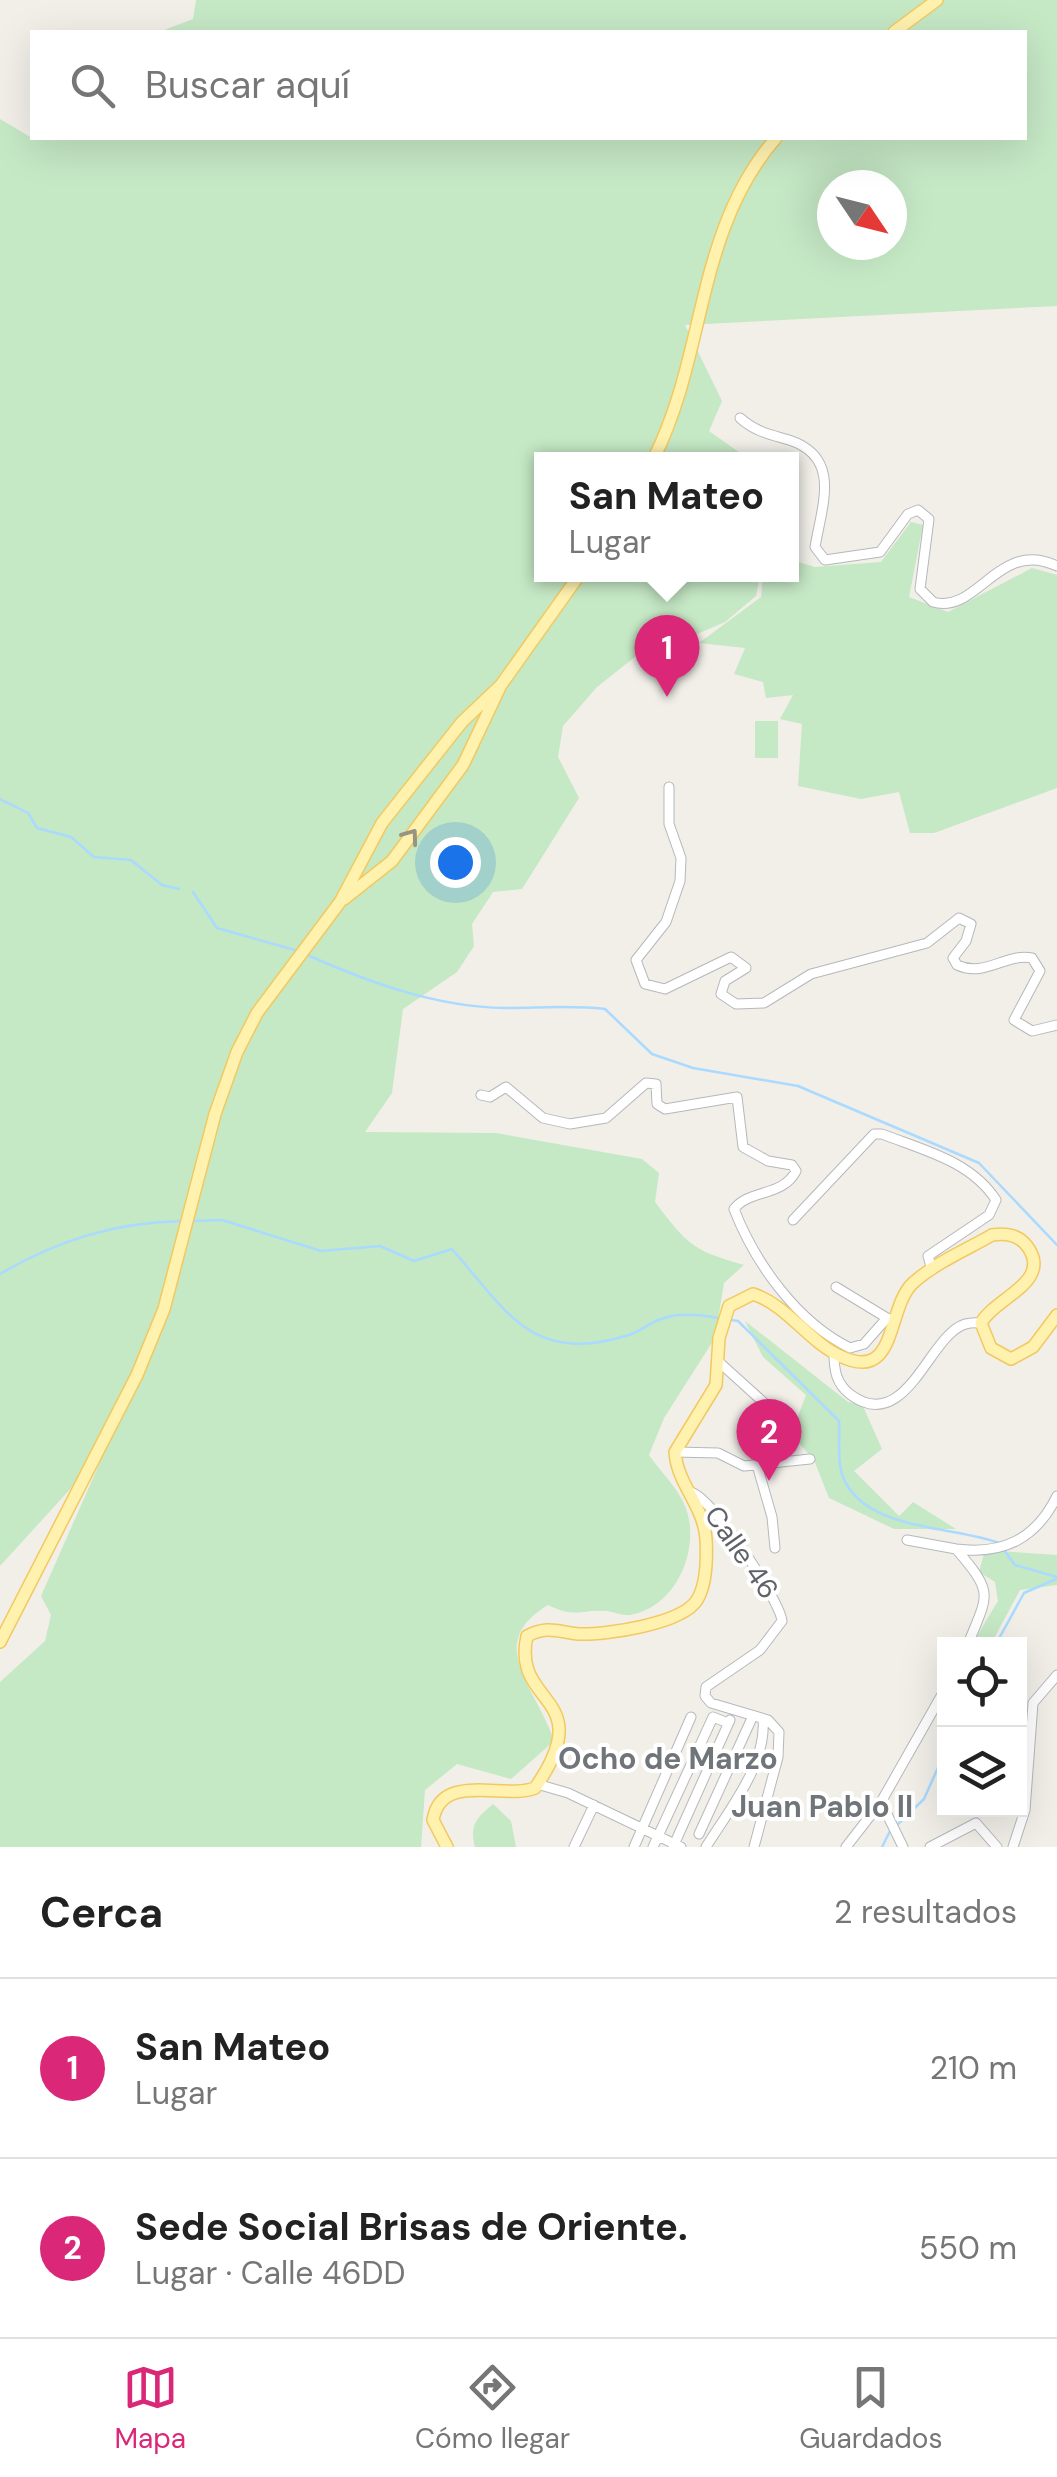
<!DOCTYPE html>
<html lang="es">
<meta charset="utf-8">
<style>
:root{--surface:#fff;--page:#f6f6f6;--text:#222;--muted:#767676;--line:#e0e0e0;--accent:#db2777}
body{margin:0;font-family:"DM Sans",sans-serif;background:var(--page);color:var(--text)}
.controls{position:absolute;right:30px;bottom:30px;display:grid;overflow:hidden;border-radius:0px;box-shadow:0 10px 40px #0002}
.controls button{width:90px;height:90px;display:grid;place-items:center;padding:0;border:0;border-bottom:2px solid var(--line);background:var(--surface);color:var(--text);font:50px sans-serif}
.compass{position:absolute;left:817px;top:170px;width:90px;height:90px;border-radius:50%;background:var(--surface);box-shadow:0 10px 40px #0002;rotate:125deg}
.you{position:absolute;left:455px;top:862px;width:35px;height:35px;margin:-25px;border:8px solid #fff;border-radius:50%;background:#1a73e8;box-shadow:0 0 0 15px #1a73e833}
.badge{display:grid;place-items:center;width:65px;height:65px;border-radius:50%;background:var(--accent);color:#fff;font-size:32px;font-weight:700}
.pin{position:absolute;translate:-50% -82px;filter:drop-shadow(0 2px 5px #0008)}
.pin::after{content:'';position:absolute;top:52px;width:35px;height:30px;background:inherit;clip-path:polygon(0 0,100% 0,50% 100%)}
.popup{position:absolute;left:534px;top:452px;width:265px;height:130px;box-sizing:border-box;display:grid;place-content:center;border-radius:0px;background:var(--surface);filter:drop-shadow(0 2px 8px #0005);font-size:32px;white-space:nowrap;color:var(--muted)}
.popup b{font-size:38px;color:var(--text)}
.popup::after{content:'';position:absolute;left:50%;top:100%;margin-left:-20px;border:20px solid transparent;border-top-color:var(--surface)}
.list{margin:0;padding:0;list-style:none}
h2{display:flex;justify-content:space-between;align-items:center;height:130px;margin:0;padding:0 40px;font-size:42px}
h2 small{font-size:32px;font-weight:400;color:var(--muted)}
.list li{display:grid;grid-template-columns:65px 1fr auto;gap:30px;align-items:center;box-sizing:border-box;height:180px;padding:0 40px;border-top:2px solid var(--line)}
.list b{display:block;font-size:38px;white-space:nowrap}
.list p{margin:0;font-size:32px;white-space:nowrap;color:var(--muted)}
.list em{font-size:32px;font-style:normal;color:var(--muted)}
.icon{flex:none;width:55px;height:55px;fill:none;stroke:currentColor;stroke-width:2;stroke-linecap:round;stroke-linejoin:round}
.map{position:relative;flex:none;width:1057px;height:1847px;overflow:hidden}
.search{position:absolute;background:var(--surface);box-shadow:0 10px 40px #0002;left:30px;right:30px;top:30px;height:110px;display:flex;align-items:center;gap:25px;box-sizing:border-box;padding:0 35px;border-radius:0px;color:var(--muted);font-size:38px}
.sheet{height:490px;background:var(--surface)}
nav{display:flex;justify-content:space-around;align-items:center;box-sizing:border-box;height:140px;border-top:2px solid var(--line);background:var(--surface);font-size:28px;color:var(--muted)}
nav a{display:grid;justify-items:center;gap:5px}
nav .on{color:var(--accent)}
.map>svg:first-child{display:block}
</style>
<div class="map">
<svg width="1057" height="1847" viewBox="0 0 1057 1847">
<rect width="100%" height="100%" fill="#f1efe8"/>
<path fill="#c5e8c5" fill-rule="evenodd" d="M 196,0 L 1057,0 L 1057,306 L 685,325 L 722,401 L 709,431 L 743,455 L 740,459 L 542,460 L 542,574 L 760,575 L 756,596 L 725,622 L 690,637 L 660,637 L 597,687 L 563,726 L 558,757 L 579,798 L 522,889 L 493,892 L 472,924 L 474,946 L 457,972 L 403,1009 L 392,1093 L 365,1132 L 496,1133 L 642,1159 L 659,1173 L 655,1202 C 688,1245 692,1250 744,1265 L 724,1283 L 715,1338 L 664,1418 L 649,1455 C 660,1471 678,1488 685,1506 C 702,1548 676,1608 630,1615 C 623,1616 614,1612 607,1611 C 580,1609 577,1619 548,1605 C 483,1644 537,1688 554,1741 L 511,1779 L 457,1764 L 425,1790 L 421,1847 L 0,1847 L 0,1682 L 45,1641 L 51,1615 L 41,1596 L 105,1451 L 0,1566 L 0,119 L 32,138 L 1024,138 L 1024,32 L 159,32 L 193,19 ZM 832,185 L 892,185 L 892,245 L 832,245 Z
M 911,522 L 923,525 L 909,597 L 948,612 L 1032,568 L 1057,575 L 1057,788 L 934,833 L 910,833 L 899,792 L 861,799 L 798,786 L 802,724 L 780,719 L 793,695 L 766,698 L 763,682 L 734,674 L 745,648 L 699,643 L 761,597 L 763,575 L 792,574 L 792,560 L 815,567 L 881,562 Z
M 755,721 L 778,721 L 778,758 L 755,758 Z
M 745,1321 L 848,1402 L 862,1404 L 882,1449 L 854,1471 L 899,1516 L 913,1502 L 956,1529 L 894,1529 L 829,1498 L 814,1460 L 791,1434 L 806,1395 L 763,1357 Z
M 999,1551 L 1057,1555 L 1057,1585 L 1020,1590 L 991,1644 L 972,1644 L 998,1601 L 995,1582 L 979,1572 L 984,1554 Z
M 493,1804 L 511,1821 L 516,1847 L 475,1847 C 469,1825 477,1817 493,1804 Z"/>
<g fill="none" stroke-linecap="round" stroke-linejoin="round">
<path stroke="#aadaff" stroke-width="2.5" d="M 0,799 L 28,813 L 37,828 L 71,837 L 94,857 L 131,860 L 162,885 L 179,889
M 193,892 L 217,928 L 298,951
M 305,954 C 368,982 435,1007 505,1008 C 539,1008 572,1005 605,1009 L 652,1054 L 693,1068 L 798,1086 L 979,1163 L 1057,1245
M 191,1221 L 222,1220 L 321,1251 L 380,1246 L 414,1261 L 452,1249 C 509,1314 532,1365 629,1335 C 641,1331 652,1321 664,1318 C 679,1313 702,1315 718,1318
M 0,1274 C 58,1240 116,1222 183,1221
M 731,1320 L 738,1321 L 839,1421 C 840,1438 837,1462 843,1477 C 864,1531 955,1526 999,1543
M 1004,1550 L 1015,1565 L 1057,1577
M 996,1644 L 1024,1593 L 1056,1579
M 896,1826 L 924,1799 L 944,1754
M 882,1847 L 890,1831"/>
<defs>
<path id="minor" d="M 740,418 C 756,432 769,434 789,440 C 842,457 822,505 815,547 L 825,560 L 880,552 L 908,514 L 918,510 L 929,519 L 920,589 L 933,602 C 978,615 998,538 1057,566
M 669,787 L 669,824 L 681,858 L 680,881 L 666,922 L 636,960 L 645,984 L 665,989 L 731,957 L 746,968 L 725,981 L 721,994 L 736,1004 L 764,1003 L 811,974 L 927,943 L 959,918 L 971,924 L 966,941 L 953,958 L 957,965 C 985,978 1005,953 1032,958 L 1040,971 L 1014,1020 L 1032,1031 L 1057,1025
M 481,1095 L 490,1097 L 506,1087 L 543,1118 L 570,1124 L 606,1118 L 646,1083 L 656,1084 L 657,1104 L 665,1109 L 737,1097 L 743,1147 L 768,1161 L 792,1165 L 796,1171 C 783,1197 749,1189 734,1209 C 755,1263 797,1322 850,1348 L 864,1344 L 887,1318 L 894,1322
M 793,1220 L 874,1134 L 882,1134 C 923,1150 971,1161 996,1200 L 989,1215 L 928,1256 L 932,1270
M 836,1287 L 887,1318
M 834,1353 C 834,1370 836,1384 851,1395 C 900,1431 925,1354 952,1332 C 961,1324 968,1322 981,1323
M 719,1362 L 782,1419
M 675,1452 L 718,1453 L 744,1466 L 810,1459
M 757,1465 L 772,1517 L 775,1548
M 691,1492 C 712,1498 780,1600 782,1621 L 760,1650 L 706,1687 L 705,1696 L 711,1703 L 768,1720 L 779,1732 L 778,1757 L 754,1847
M 907,1540 L 956,1549
M 968,1644 C 988,1594 995,1594 956,1549 C 1003,1555 1036,1539 1057,1496
M 537,1784 L 568,1793 L 681,1847
M 881,1802 L 903,1847
M 699,1834 L 752,1718
M 574,1847 L 594,1805
M 634,1847 L 691,1717
M 653,1847 L 713,1717 L 728,1723
M 673,1847 L 730,1720
M 706,1847 C 729,1810 767,1764 763,1719
M 846,1847 L 881,1802 L 944,1691
M 930,1847 L 976,1823 L 997,1847
M 1013,1847 L 1025,1810 L 1033,1703 L 1057,1675"/>
<path id="major" d="M 894,32 L 937,0
M 653,460 C 707,354 695,231 776,138
M 344,899 L 392,861 L 463,765 L 501,685 L 580,574
M 0,1642 L 137,1375 L 164,1309 L 215,1114 L 237,1052 L 257,1013 L 340,902 L 382,823 L 462,722 L 501,685
M 447,1847 L 433,1820 C 441,1771 504,1800 535,1788 C 600,1694 511,1707 527,1636 C 548,1625 558,1632 579,1634 C 606,1635 682,1624 697,1600 C 707,1584 707,1558 706,1539 C 704,1506 677,1484 675,1452 L 716,1385 L 719,1338 L 729,1306 L 753,1294 C 787,1305 808,1341 840,1356 C 898,1384 886,1308 913,1283 C 935,1263 966,1250 992,1235 C 1005,1233 1018,1234 1027,1246 C 1054,1282 994,1298 981,1323 L 991,1348 L 1011,1359 L 1033,1347 L 1057,1315"/>
</defs>
<use href="#minor" stroke="#b5b8bc" stroke-width="11"/>
<use href="#major" stroke="#f2c960" stroke-width="14"/>
<use href="#minor" stroke="#fff" stroke-width="9"/>
<use href="#major" stroke="#fff2af" stroke-width="11"/>
</g>
<defs><path id="oneway-chevron" d="M-2-3.5L2.5 0L-2 3.5" fill="none" stroke-width="1.6" stroke-linecap="round" stroke-linejoin="round" transform="scale(2.5)"/></defs>
<use stroke="#979581" href="#oneway-chevron" transform="translate(411 836) rotate(-54)"/>
<g text-anchor="middle" stroke-width="8" stroke-linejoin="round" paint-order="stroke">
<g font-size="28" fill="#5f6368" stroke="#fff">
<text transform="translate(742 1552) rotate(55)" y="10">Calle 46</text>
</g>
<g font-size="30" font-weight="bold" fill="#70757a" stroke="#fff">
<text x="668" y="1769">Ocho de Marzo</text>
<text x="822" y="1817">Juan Pablo II</text>
</g>
</g>
</svg>
<div class="controls">
<button><svg class="icon" aria-label="locate" viewBox="0 0 24 24"><circle cx="12" cy="12" r="6"/><path d="M12 2v4M12 18v4M2 12h4M18 12h4"/></svg></button>
<button><svg class="icon" aria-label="layers" viewBox="0 0 24 24"><path d="M12 4l9 5-9 5-9-5zM3 14l9 5 9-5"/></svg></button>
</div>
<svg class="compass" viewBox="-18 -18 36 36"><path d="M0-13l5 13h-10z" fill="#e53935"/><path d="M0 13l5-13h-10z" fill="#767676"/></svg>
<div class="you"></div>
<div class="pin badge" style="left:667px;top:697px">1</div>
<div class="popup"><b>San Mateo</b>Lugar</div>
<div class="pin badge" style="left:769px;top:1481px">2</div>
<div class="search"><svg class="icon" aria-label="search" viewBox="0 0 24 24"><circle cx="10" cy="10" r="6"/><path d="M15 15l6 6"/></svg>Buscar aquí</div>
</div>
<section class="sheet">
<h2>Cerca<small>2 resultados</small></h2>
<ul class="list">
<li><span class="badge">1</span><div><b>San Mateo</b><p>Lugar</p></div><em>210 m</em></li>
<li><span class="badge">2</span><div><b>Sede Social Brisas de Oriente.</b><p>Lugar · Calle 46DD</p></div><em>550 m</em></li>
</ul>
</section>
<nav>
<a class="on"><svg class="icon" aria-label="map" viewBox="0 0 24 24"><path d="M3 6l6-2 6 2 6-2v14l-6 2-6-2-6 2zM9 4v14M15 6v14"/></svg>Mapa</a>
<a><svg class="icon" aria-label="directions" viewBox="0 0 24 24"><path d="M12 3l9 9-9 9-9-9zM9 14v-3h6M13 9l2 2-2 2"/></svg>Cómo llegar</a>
<a><svg class="icon" aria-label="saved" viewBox="0 0 24 24"><path d="M7 4h10v16l-5-4-5 4z"/></svg>Guardados</a>
</nav>
